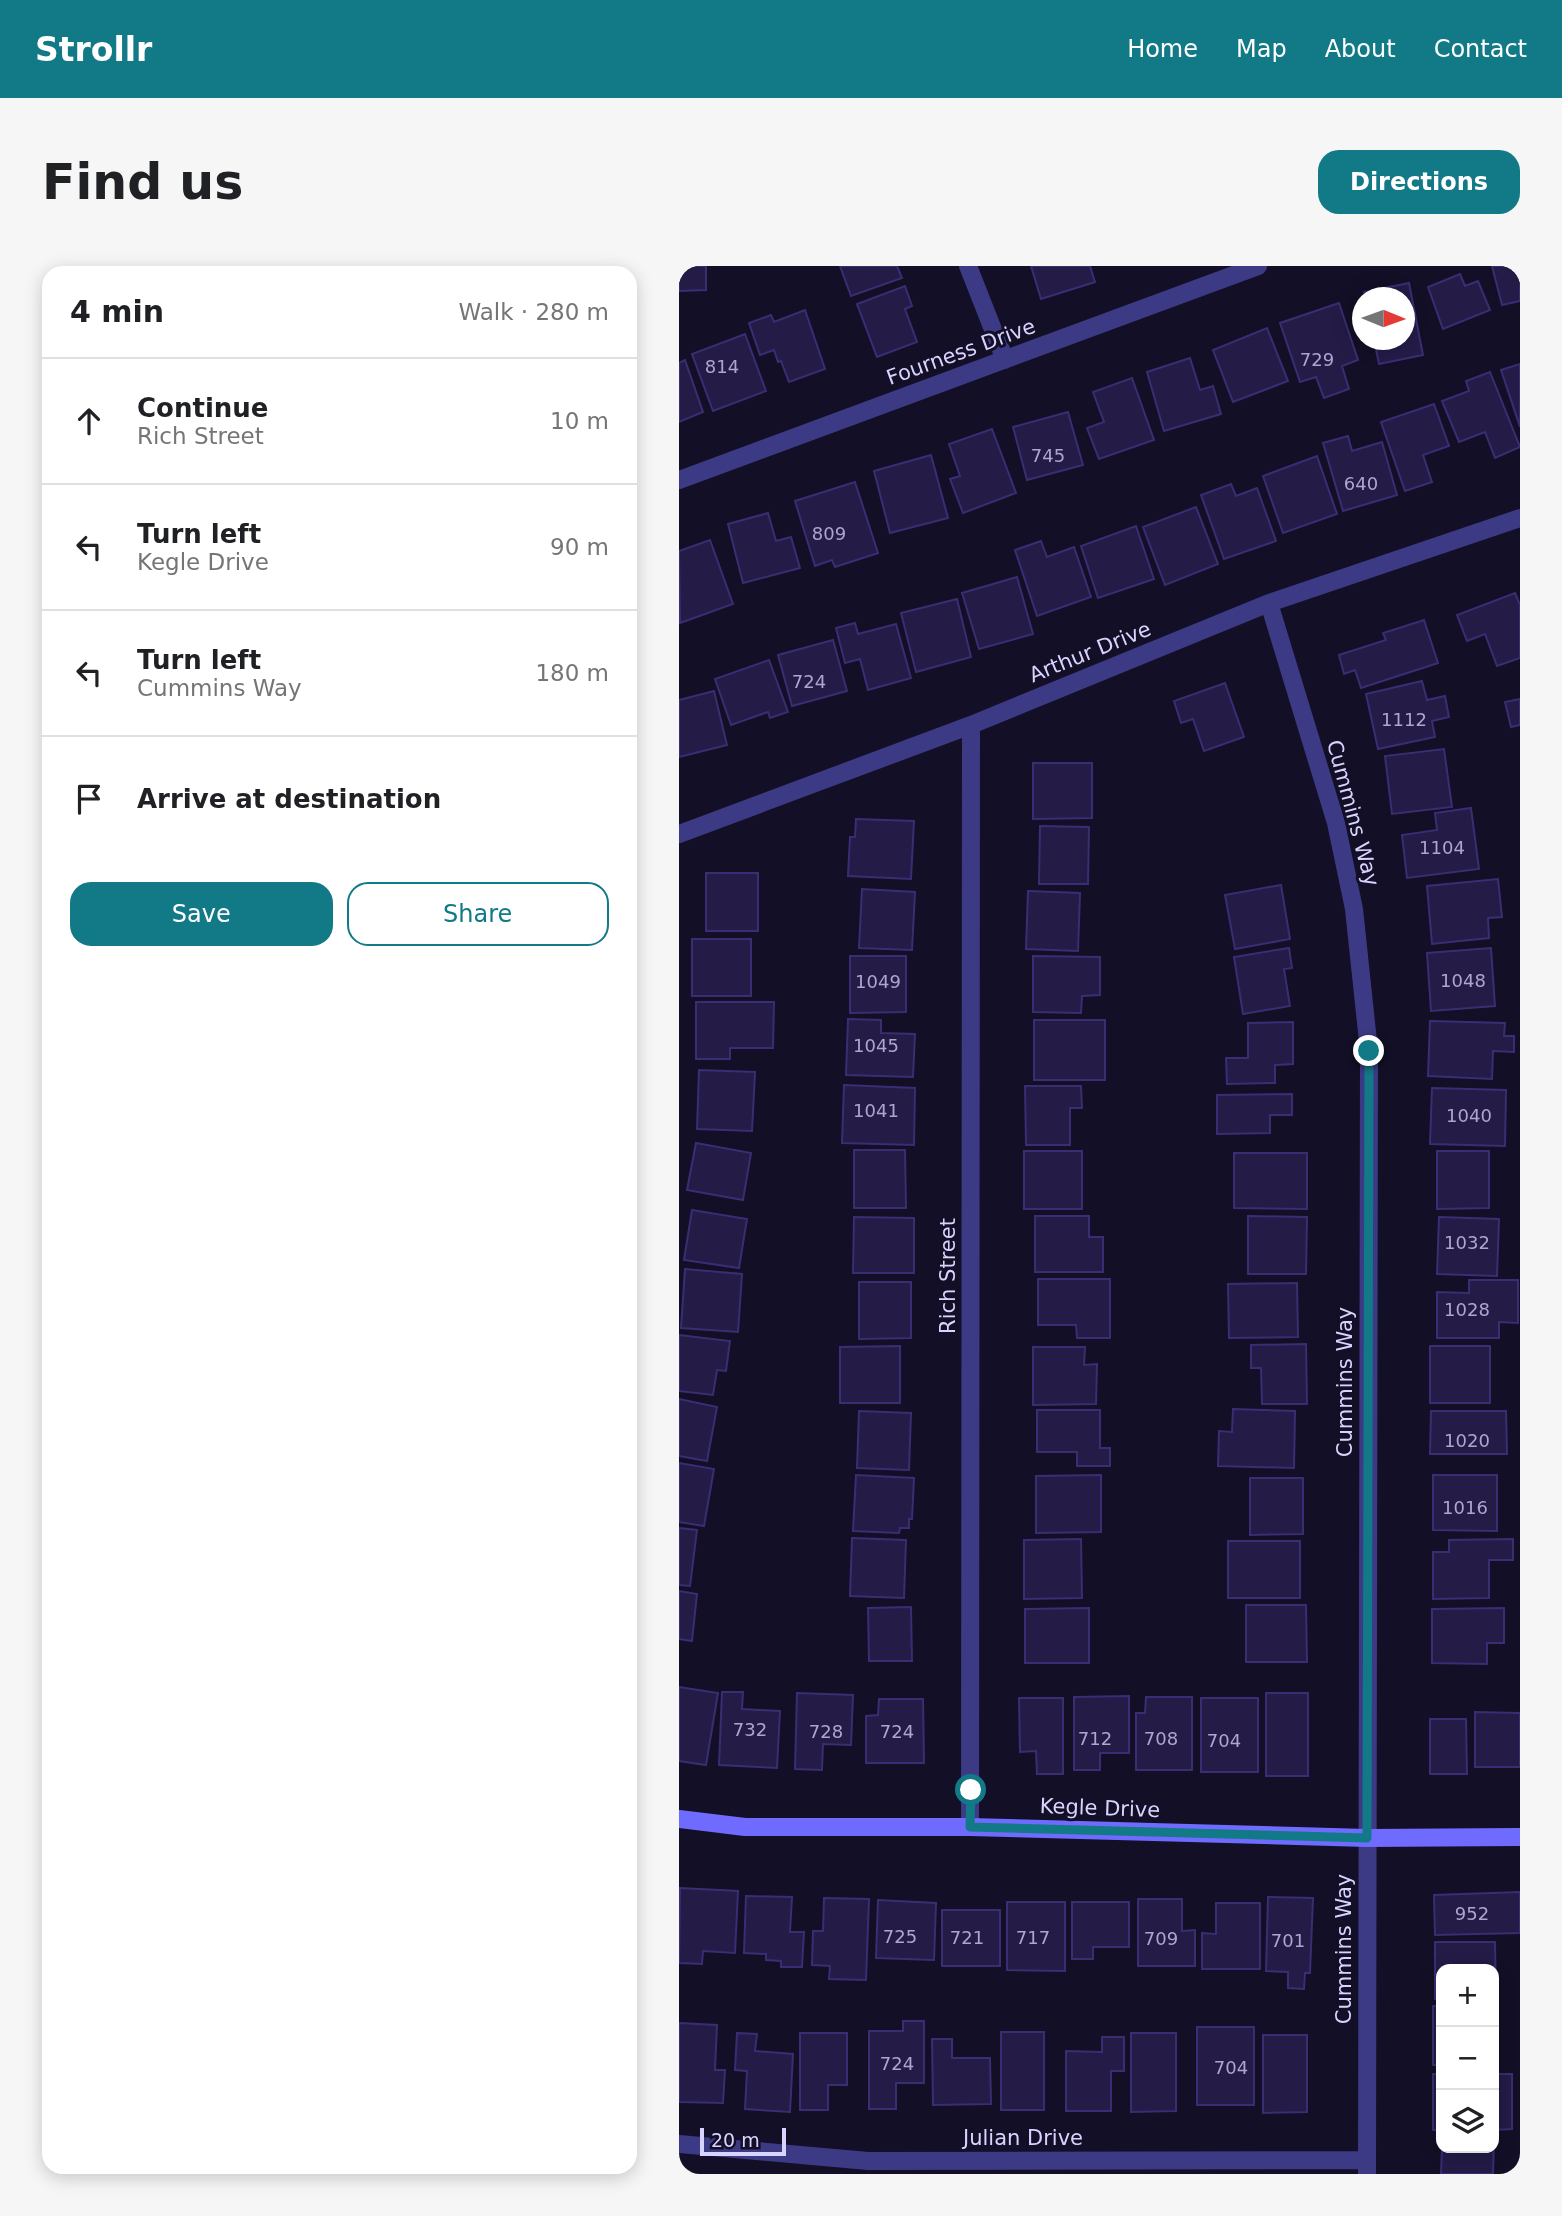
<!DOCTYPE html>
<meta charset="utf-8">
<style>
:root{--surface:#fff;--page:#f6f6f6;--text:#202124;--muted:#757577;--line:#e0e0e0;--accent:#127987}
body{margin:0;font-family:"DejaVu Sans",sans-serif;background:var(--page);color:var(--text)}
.controls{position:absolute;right:21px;bottom:21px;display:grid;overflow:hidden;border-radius:14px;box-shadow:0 4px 18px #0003}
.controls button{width:63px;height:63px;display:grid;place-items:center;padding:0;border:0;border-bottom:2px solid var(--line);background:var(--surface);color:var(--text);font:35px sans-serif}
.compass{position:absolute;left:673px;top:21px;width:63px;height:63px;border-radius:50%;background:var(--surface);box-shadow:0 4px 18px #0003;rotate:91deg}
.scale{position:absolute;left:21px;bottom:18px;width:86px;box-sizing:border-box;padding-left:7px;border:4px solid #d9d4ff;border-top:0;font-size:19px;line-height:24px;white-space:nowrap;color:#d9d4ff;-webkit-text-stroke:5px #130f26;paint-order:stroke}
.stop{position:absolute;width:21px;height:21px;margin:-16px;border:5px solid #127987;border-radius:50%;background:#fff}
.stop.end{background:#127987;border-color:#fff;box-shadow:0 2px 7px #0008}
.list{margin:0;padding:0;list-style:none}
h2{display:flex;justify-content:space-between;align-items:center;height:91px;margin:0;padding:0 28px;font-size:30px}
h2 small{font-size:23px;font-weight:400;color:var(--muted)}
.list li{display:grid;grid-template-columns:46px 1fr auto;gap:21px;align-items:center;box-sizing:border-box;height:126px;padding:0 28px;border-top:2px solid var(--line)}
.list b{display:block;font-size:26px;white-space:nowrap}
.list p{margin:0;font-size:23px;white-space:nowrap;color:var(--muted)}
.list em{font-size:23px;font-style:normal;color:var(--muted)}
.actions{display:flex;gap:14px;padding:21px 28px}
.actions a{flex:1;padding:16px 0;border:2px solid var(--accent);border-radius:21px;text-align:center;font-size:24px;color:var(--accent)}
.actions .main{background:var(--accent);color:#fff}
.icon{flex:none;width:38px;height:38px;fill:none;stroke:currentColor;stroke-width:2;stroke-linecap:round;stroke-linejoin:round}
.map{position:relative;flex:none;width:841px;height:1908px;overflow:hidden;border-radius:21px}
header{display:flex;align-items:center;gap:42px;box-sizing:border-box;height:98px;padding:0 35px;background:var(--accent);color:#fff}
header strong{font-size:33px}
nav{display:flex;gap:38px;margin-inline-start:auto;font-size:24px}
.intro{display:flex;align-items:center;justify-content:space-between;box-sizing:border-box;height:168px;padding:0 42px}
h1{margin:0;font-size:49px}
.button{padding:18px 32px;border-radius:21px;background:var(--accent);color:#fff;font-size:24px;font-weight:700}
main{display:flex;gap:42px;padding:0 42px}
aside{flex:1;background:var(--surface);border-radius:21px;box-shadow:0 4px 18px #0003}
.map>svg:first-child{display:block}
</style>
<header>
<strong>Strollr</strong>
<nav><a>Home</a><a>Map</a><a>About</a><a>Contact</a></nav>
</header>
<div class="intro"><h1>Find us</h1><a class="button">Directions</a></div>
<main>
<aside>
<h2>4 min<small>Walk · 280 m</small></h2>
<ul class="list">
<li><svg class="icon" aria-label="ahead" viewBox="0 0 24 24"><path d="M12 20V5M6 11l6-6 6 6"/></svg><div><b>Continue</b><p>Rich Street</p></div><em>10 m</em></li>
<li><svg class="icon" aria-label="left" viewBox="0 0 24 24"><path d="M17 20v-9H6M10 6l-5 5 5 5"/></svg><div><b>Turn left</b><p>Kegle Drive</p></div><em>90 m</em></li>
<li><svg class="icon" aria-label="left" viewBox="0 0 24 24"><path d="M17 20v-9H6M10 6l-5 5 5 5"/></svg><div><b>Turn left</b><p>Cummins Way</p></div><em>180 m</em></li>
<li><svg class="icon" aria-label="arrive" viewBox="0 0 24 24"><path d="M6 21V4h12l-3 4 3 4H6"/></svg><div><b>Arrive at destination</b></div></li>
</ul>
<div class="actions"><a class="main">Save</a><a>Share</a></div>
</aside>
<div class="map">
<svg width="841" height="1908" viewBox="0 0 841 1908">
<rect width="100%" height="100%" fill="#130f26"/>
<path fill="#241b47" stroke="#3b2d73" stroke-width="2" d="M 0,0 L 27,0 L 27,24 L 0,25 Z
M 161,0 L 218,0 L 223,12 L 172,30 Z
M 352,0 L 411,0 L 416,16 L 362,33 Z
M 813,0 L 841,0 L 841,35 L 823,39 Z
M 781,8 L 786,20 L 799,15 L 811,44 L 764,63 L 749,21 Z
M 730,17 L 744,89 L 700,98 L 695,74 L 726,74 L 726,32 L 686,32 L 685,26 Z
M 226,20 L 233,40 L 226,43 L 238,76 L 198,91 L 178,38 Z
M 660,37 L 679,94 L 663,100 L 670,123 L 645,132 L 637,111 L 621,116 L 601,57 Z
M 126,44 L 146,103 L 110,116 L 102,95 L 99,96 L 95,84 L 81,89 L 70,57 L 92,49 L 95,56 Z
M 588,62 L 609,115 L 554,136 L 534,84 Z
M 66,68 L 87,125 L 34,145 L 13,88 Z
M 511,92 L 521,124 L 534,120 L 542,148 L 485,165 L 468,106 Z
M 6,94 L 24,146 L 0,156 L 0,97 Z
M 841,98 L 841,161 L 822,104 Z
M 811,106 L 841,181 L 816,192 L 806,166 L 780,176 L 763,135 L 790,125 L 787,115 Z
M 453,112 L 475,174 L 420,193 L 408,162 L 425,156 L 414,126 Z
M 755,138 L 770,180 L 744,189 L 753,216 L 726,225 L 702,156 Z
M 389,146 L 404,199 L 348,214 L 334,161 Z
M 313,163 L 337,227 L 284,247 L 271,213 L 281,210 L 270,178 Z
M 669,170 L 673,185 L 703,176 L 718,229 L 664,245 L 644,177 Z
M 252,189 L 269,252 L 211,267 L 195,205 Z
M 638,190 L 658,248 L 604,267 L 584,210 Z
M 176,216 L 199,287 L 156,301 L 153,294 L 136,300 L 116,235 Z
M 552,218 L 557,230 L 578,222 L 597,275 L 545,293 L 522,229 Z
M 517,241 L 539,298 L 486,319 L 464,261 Z
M 89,247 L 97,275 L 112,271 L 121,302 L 64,317 L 49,258 Z
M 457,260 L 475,313 L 419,332 L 402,280 Z
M 31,274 L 54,338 L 1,357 L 0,285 Z
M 362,275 L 368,291 L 395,281 L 412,331 L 358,350 L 336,284 Z
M 338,311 L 354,368 L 300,383 L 283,327 Z
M 836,327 L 841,339 L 841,392 L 818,400 L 806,368 L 788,375 L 778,349 Z
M 278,333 L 292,391 L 237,406 L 222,347 Z
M 745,354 L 759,397 L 682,422 L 676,404 L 665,408 L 660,389 L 707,374 L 704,367 Z
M 176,357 L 179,368 L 217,358 L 232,412 L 189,424 L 181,393 L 166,397 L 157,362 Z
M 154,374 L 168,425 L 113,440 L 99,389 Z
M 90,394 L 109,446 L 91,452 L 89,446 L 52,459 L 36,413 Z
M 743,415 L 748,434 L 766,430 L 770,451 L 753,455 L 756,471 L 699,483 L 687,428 Z
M 546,417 L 565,471 L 525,485 L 514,453 L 502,457 L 495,435 Z
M 35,425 L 48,479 L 0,491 L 0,434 Z
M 841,433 L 841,459 L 832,461 L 826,436 Z
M 765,483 L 773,541 L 713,548 L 706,490 Z
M 354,497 L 413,497 L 413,552 L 354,553 Z
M 792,542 L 800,603 L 728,612 L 723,569 L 758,564 L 756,547 Z
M 177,553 L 235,555 L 232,613 L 169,610 L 171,571 L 176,571 Z
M 361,560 L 410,561 L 409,618 L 360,618 Z
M 27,607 L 79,607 L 79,665 L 27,665 Z
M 819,613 L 823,651 L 809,652 L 810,672 L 753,678 L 748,620 Z
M 602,619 L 611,673 L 556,683 L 546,629 Z
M 183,623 L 236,626 L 233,684 L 180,682 Z
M 349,625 L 401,627 L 399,685 L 347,683 Z
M 13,673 L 72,673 L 72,730 L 13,730 Z
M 610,682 L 613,702 L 605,703 L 611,740 L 564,748 L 555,691 Z
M 812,682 L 816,740 L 752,745 L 748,687 Z
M 171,690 L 227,690 L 227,746 L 171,747 Z
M 354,690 L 421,691 L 421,729 L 403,730 L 402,747 L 354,746 Z
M 17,736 L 95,736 L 94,782 L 51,782 L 51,793 L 17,793 Z
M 169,753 L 202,754 L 202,767 L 236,768 L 234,811 L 167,809 Z
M 355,754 L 426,754 L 426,814 L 355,814 Z
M 751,755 L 826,757 L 825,770 L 835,770 L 835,786 L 814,785 L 813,813 L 749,810 Z
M 614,756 L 614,798 L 596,799 L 596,817 L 548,818 L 547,792 L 569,792 L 569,757 Z
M 20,804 L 76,806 L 73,865 L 18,863 Z
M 165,819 L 236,822 L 235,879 L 163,877 Z
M 346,820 L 402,820 L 403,842 L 391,842 L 391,879 L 347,879 Z
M 753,822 L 827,824 L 826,880 L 751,878 Z
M 613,828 L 613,849 L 591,849 L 591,867 L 538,868 L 538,829 Z
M 17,877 L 72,887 L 64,934 L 8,924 Z
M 175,884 L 226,884 L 227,942 L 175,942 Z
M 345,885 L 403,885 L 403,943 L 345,943 Z
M 758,885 L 810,885 L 810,942 L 758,943 Z
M 555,887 L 628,887 L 628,943 L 555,942 Z
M 13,944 L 68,953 L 60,1002 L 5,994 Z
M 356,950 L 410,950 L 410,971 L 424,971 L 424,1006 L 356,1006 Z
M 569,950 L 628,951 L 627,1008 L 569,1008 Z
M 175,951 L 235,952 L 235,1007 L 174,1007 Z
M 760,951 L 820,953 L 818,1010 L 758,1008 Z
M 6,1003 L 63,1008 L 59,1066 L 2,1062 Z
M 359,1013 L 431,1013 L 431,1072 L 398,1072 L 397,1059 L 359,1059 Z
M 790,1014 L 839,1014 L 839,1057 L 820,1056 L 820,1072 L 758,1072 L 758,1026 L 790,1027 Z
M 180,1016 L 232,1016 L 232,1072 L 180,1073 Z
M 618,1017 L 619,1071 L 550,1072 L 549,1018 Z
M 0,1069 L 51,1075 L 47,1105 L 38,1104 L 34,1129 L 0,1125 Z
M 627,1078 L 628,1138 L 583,1138 L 582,1102 L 572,1102 L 572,1079 Z
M 221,1080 L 221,1137 L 161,1137 L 161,1081 Z
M 751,1080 L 811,1080 L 811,1137 L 751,1137 Z
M 354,1081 L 406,1081 L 405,1099 L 418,1098 L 417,1138 L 354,1139 Z
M 0,1133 L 38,1141 L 28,1195 L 0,1190 Z
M 554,1143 L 616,1145 L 615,1202 L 539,1200 L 540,1165 L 553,1166 Z
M 358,1144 L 421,1144 L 421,1182 L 431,1182 L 431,1200 L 398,1200 L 398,1186 L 358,1186 Z
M 180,1145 L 232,1147 L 230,1204 L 178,1202 Z
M 752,1145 L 827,1145 L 828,1188 L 751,1188 Z
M 0,1197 L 35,1203 L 25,1260 L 0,1256 Z
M 177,1209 L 235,1212 L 233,1253 L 230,1253 L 230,1262 L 221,1262 L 220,1267 L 174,1265 Z
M 422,1209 L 422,1266 L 357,1267 L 357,1210 Z
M 754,1209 L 818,1209 L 818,1265 L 754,1264 Z
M 571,1212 L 624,1212 L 624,1268 L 571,1269 Z
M 0,1262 L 18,1264 L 11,1320 L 0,1319 Z
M 173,1272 L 227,1274 L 225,1332 L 171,1330 Z
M 402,1273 L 403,1332 L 345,1333 L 345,1274 Z
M 834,1273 L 834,1294 L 810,1294 L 810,1332 L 754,1333 L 754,1286 L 770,1286 L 770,1274 Z
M 549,1275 L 621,1275 L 621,1332 L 549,1332 Z
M 0,1325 L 18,1328 L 13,1375 L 0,1373 Z
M 567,1339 L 627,1339 L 628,1396 L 567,1396 Z
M 232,1341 L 233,1395 L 190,1395 L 189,1342 Z
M 410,1342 L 410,1397 L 346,1397 L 346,1343 Z
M 825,1342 L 825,1377 L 808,1377 L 808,1398 L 753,1397 L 753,1343 Z
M 0,1421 L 39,1427 L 27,1499 L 0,1495 Z
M 43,1426 L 64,1426 L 63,1443 L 101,1445 L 98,1502 L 40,1499 Z
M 118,1427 L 174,1429 L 172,1479 L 144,1478 L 143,1504 L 116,1503 Z
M 587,1427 L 629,1427 L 629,1510 L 587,1510 Z
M 450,1430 L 450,1487 L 421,1487 L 421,1504 L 395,1504 L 395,1431 Z
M 467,1431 L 513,1431 L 513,1504 L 457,1504 L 457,1447 L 466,1447 Z
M 340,1432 L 384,1432 L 384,1508 L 358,1508 L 357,1485 L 341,1486 Z
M 522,1432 L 579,1432 L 579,1506 L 522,1506 Z
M 200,1433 L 244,1433 L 245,1497 L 187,1497 L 187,1450 L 199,1449 Z
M 796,1446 L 841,1447 L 841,1501 L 796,1501 Z
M 751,1453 L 787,1453 L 788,1508 L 751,1508 Z
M 1,1622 L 59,1625 L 56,1687 L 24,1685 L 23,1698 L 0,1697 Z
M 841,1626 L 841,1667 L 756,1669 L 755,1629 Z
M 67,1630 L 113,1631 L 111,1666 L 125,1666 L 123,1701 L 102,1701 L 102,1695 L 87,1694 L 87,1688 L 65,1687 Z
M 589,1631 L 634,1632 L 631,1707 L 626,1707 L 625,1723 L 609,1722 L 609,1706 L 587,1705 Z
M 145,1632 L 190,1633 L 187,1714 L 150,1713 L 151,1700 L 133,1699 L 134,1665 L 144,1665 Z
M 459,1633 L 503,1633 L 503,1665 L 516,1664 L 516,1700 L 459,1700 Z
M 199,1634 L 257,1637 L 255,1694 L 197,1692 Z
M 328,1636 L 386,1636 L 386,1705 L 328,1704 Z
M 393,1636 L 450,1636 L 450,1681 L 414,1681 L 414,1693 L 393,1693 Z
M 537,1637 L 581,1637 L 581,1703 L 523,1703 L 523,1667 L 537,1668 Z
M 263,1644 L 321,1644 L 321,1700 L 263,1700 Z
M 756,1676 L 816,1676 L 817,1733 L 815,1733 L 815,1703 L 762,1703 L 762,1733 L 756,1733 Z
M 754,1740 L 762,1740 L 762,1799 L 754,1799 Z
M 224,1755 L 245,1755 L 245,1817 L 217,1817 L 217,1843 L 190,1843 L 190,1765 L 224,1765 Z
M 0,1757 L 38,1759 L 36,1804 L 46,1804 L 44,1837 L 0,1836 Z
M 518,1761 L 575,1761 L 575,1839 L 518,1839 Z
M 322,1766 L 365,1766 L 365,1844 L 322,1844 Z
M 58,1767 L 78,1768 L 76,1785 L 114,1788 L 111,1846 L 66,1843 L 68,1805 L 56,1804 Z
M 121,1767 L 168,1767 L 168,1819 L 149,1819 L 149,1844 L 121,1844 Z
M 452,1767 L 497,1767 L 497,1845 L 452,1846 Z
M 584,1769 L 628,1769 L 628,1846 L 584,1847 Z
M 423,1771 L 445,1771 L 445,1805 L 432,1805 L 432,1845 L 387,1845 L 387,1785 L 423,1786 Z
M 253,1773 L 273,1773 L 273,1792 L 311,1792 L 312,1838 L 254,1839 Z
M 754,1808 L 762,1808 L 762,1864 L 754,1864 Z
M 815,1808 L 833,1808 L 833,1863 L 815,1864 Z
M 815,1872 L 814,1908 L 762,1908 L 763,1882 L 815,1882 Z"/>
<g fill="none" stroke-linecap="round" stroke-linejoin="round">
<path stroke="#3d3a85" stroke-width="18" d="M 289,0 L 326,94
M 0,214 L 579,0
M 590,337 L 657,557 L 675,643 L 690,785 L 688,1908
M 0,568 L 292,459 L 590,337 L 841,252
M 291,1561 L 292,459
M 0,1878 L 189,1895 L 688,1894"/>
<path stroke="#6f6bff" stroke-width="18" d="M 0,1553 L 66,1561 L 291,1561 L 688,1572 L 841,1571"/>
</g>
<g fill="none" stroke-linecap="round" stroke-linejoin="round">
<path stroke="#127987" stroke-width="9" d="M 292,1524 L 291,1561 L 688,1572 L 690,785"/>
</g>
<g text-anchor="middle" stroke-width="6" stroke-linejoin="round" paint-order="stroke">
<g font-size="18" fill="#aca6d1">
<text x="638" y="100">729</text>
<text x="43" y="107">814</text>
<text x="369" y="196">745</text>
<text x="682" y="224">640</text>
<text x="150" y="274">809</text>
<text x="130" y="422">724</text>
<text x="725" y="460">1112</text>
<text x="763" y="588">1104</text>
<text x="784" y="721">1048</text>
<text x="199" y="722">1049</text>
<text x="197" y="786">1045</text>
<text x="197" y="851">1041</text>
<text x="790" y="856">1040</text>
<text x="788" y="983">1032</text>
<text x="788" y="1050">1028</text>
<text x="788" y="1181">1020</text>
<text x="786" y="1248">1016</text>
<text x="71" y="1470">732</text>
<text x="147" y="1472">728</text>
<text x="218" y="1472">724</text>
<text x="416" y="1479">712</text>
<text x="482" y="1479">708</text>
<text x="545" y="1481">704</text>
<text x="793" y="1654">952</text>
<text x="221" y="1677">725</text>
<text x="288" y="1678">721</text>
<text x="354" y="1678">717</text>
<text x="482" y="1679">709</text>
<text x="609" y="1681">701</text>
<text x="218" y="1804">724</text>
<text x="552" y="1808">704</text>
</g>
<g font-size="21" fill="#d9d4ff" stroke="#130f26">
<text transform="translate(282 86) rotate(-20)" y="7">Fourness Drive</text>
<text transform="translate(411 386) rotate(-22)" y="7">Arthur Drive</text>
<text transform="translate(674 547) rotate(75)" y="7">Cummins Way</text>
<text transform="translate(269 1010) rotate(-90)" y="7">Rich Street</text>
<text transform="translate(666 1116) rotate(-90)" y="7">Cummins Way</text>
<text transform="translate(421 1542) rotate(2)" y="7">Kegle Drive</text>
<text transform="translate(665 1683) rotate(-90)" y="7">Cummins Way</text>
<text x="344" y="1879">Julian Drive</text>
</g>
</g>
</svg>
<div class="controls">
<button>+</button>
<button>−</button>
<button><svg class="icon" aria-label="layers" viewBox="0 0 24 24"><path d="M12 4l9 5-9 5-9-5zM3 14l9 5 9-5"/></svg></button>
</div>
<svg class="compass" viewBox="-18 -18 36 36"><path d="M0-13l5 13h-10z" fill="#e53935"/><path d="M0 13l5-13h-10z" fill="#757577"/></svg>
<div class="scale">20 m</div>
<div class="stop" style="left:292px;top:1524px"></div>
<div class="stop end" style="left:690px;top:785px"></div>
</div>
</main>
